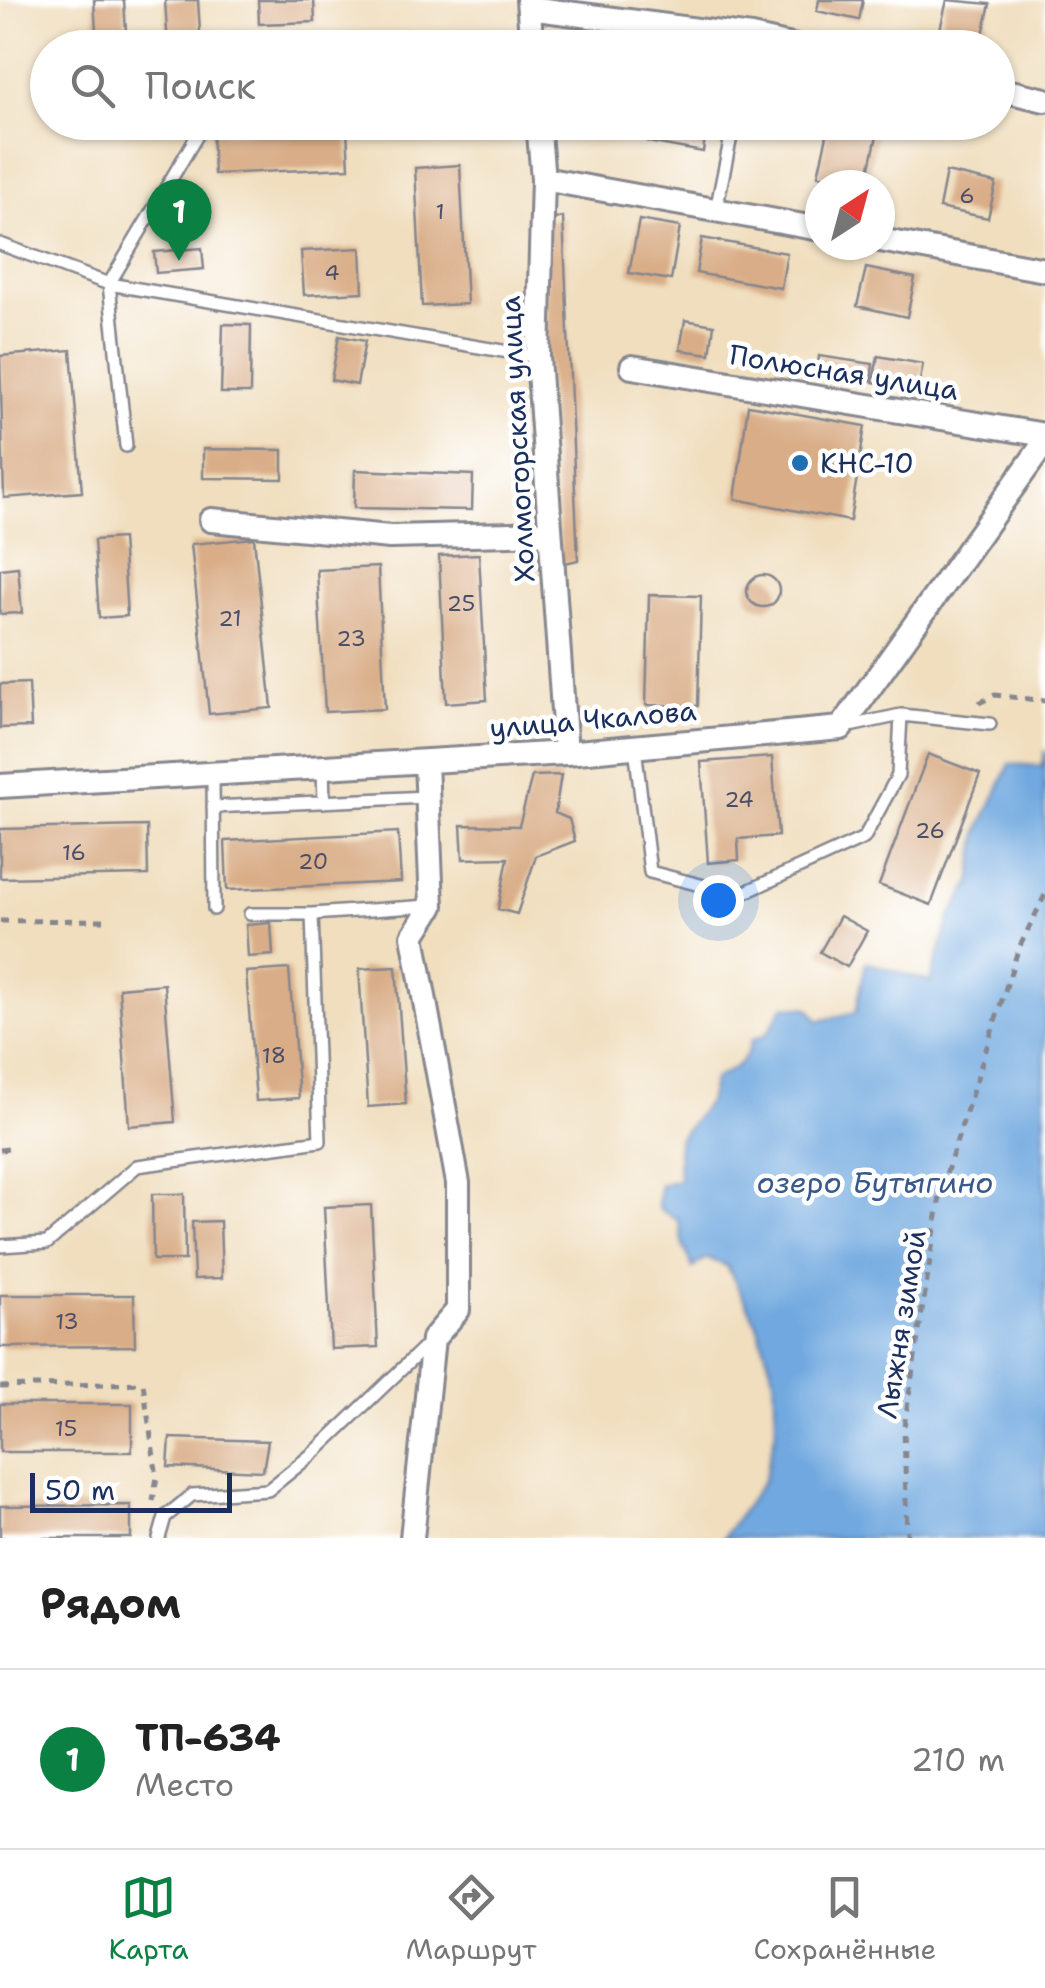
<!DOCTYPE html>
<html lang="ru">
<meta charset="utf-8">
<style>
:root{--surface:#fff;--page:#f2f2f2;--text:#222;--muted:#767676;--line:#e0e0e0;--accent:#0b8043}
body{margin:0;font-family:"Shantell Sans",sans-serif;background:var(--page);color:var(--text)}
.compass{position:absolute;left:805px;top:170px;width:90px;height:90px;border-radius:50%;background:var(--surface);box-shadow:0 2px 8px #0004;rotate:36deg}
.scale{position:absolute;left:30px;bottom:25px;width:202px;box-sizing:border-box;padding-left:10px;border:5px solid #1b2f5e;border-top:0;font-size:28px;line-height:35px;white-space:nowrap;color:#1b2f5e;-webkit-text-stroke:8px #fff;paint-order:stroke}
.you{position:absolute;left:718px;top:900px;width:35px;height:35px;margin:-25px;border:8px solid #fff;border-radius:50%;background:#1a73e8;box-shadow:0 0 0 15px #1a73e833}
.badge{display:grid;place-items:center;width:65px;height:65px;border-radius:50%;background:var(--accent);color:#fff;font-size:32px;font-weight:700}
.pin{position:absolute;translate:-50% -82px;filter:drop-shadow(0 2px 5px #0008)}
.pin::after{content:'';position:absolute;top:52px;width:35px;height:30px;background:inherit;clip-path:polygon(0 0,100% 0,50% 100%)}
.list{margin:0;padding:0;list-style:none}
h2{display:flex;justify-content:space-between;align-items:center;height:130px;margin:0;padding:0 40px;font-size:42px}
h2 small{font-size:32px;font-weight:400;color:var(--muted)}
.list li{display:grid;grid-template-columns:65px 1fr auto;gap:30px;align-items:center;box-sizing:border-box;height:180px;padding:0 40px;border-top:2px solid var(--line)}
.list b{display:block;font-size:38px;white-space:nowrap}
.list p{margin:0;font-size:32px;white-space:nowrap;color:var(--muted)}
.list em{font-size:32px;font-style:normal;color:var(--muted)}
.icon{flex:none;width:55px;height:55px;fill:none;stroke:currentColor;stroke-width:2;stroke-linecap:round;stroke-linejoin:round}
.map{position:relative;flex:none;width:1045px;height:1538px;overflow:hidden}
.search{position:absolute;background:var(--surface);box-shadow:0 2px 8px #0004;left:30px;right:30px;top:30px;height:110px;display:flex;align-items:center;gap:25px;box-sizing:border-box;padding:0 35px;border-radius:55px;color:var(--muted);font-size:38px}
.sheet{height:310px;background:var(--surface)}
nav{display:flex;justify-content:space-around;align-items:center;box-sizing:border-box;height:140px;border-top:2px solid var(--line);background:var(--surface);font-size:28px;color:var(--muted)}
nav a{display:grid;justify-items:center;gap:5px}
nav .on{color:var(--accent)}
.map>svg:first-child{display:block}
</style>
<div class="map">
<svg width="1045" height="1538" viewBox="0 0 1045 1538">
<rect width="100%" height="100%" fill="#fff"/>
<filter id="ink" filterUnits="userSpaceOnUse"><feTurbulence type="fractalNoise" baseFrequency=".01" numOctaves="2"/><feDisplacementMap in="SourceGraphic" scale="20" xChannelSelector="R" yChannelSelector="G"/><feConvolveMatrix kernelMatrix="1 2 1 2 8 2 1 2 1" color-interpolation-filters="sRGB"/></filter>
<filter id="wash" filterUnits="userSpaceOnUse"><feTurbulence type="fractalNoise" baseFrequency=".0048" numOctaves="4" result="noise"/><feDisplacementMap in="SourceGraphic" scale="40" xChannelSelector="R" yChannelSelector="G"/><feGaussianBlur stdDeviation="2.25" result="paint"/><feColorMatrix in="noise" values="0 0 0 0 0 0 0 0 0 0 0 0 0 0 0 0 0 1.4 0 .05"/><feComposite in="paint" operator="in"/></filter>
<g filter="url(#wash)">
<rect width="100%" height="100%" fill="#f0debe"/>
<path fill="#70a8df" stroke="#466c9e" stroke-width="2.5" d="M 1045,750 L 1045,1538 L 723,1538 L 764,1480 L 776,1430 L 774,1377 L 757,1324 L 727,1266 L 707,1258 L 693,1268 L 682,1242 L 679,1221 L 658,1208 L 660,1185 L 679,1180 L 678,1140 L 708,1102 L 714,1079 C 735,1069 746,1063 752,1040 L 767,1034 L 784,1006 L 809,1008 L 819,1021 L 856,1012 L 866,962 L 930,982 L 951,916 L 971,883 L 979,830 L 1010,764 L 1042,766 Z"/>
<g id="blocks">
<path fill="#d9ad87" d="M 94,0 L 124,0 L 127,48 L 97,48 Z
M 165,0 L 198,0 L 201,48 L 168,48 Z
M 258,0 L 314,0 L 315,22 L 259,24 Z
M 819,0 L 863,0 L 859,20 L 817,11 Z
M 947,0 L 990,4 L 980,47 L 938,38 Z
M 378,37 L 417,46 L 416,48 L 376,48 Z
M 651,122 L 707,122 L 703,152 L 648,142 Z
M 830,122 L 880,122 L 866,185 L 818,175 Z
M 347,128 L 349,168 L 214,174 L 212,133 Z
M 460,165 L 467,304 L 422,306 L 415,168 Z
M 946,172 L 996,183 L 988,218 L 939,208 Z
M 563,217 L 578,560 L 561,564 L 546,341 L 547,221 Z
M 639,220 L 680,227 L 671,280 L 629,273 Z
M 702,238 L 787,253 L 781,288 L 696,273 Z
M 202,248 L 204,269 L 156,273 L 154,252 Z
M 361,248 L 363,292 L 304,295 L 301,251 Z
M 866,268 L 915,278 L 907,317 L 857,306 Z
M 685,320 L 714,325 L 710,354 L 680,350 Z
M 223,324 L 251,325 L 250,393 L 221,393 Z
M 339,336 L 365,341 L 357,385 L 331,380 Z
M 71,350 L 82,492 L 4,498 L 0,356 Z
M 819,356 L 873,364 L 871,380 L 817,372 Z
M 878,356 L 923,364 L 918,391 L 873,382 Z
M 748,405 L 865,426 L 850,521 L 735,499 Z
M 203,449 L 283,450 L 283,479 L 203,478 Z
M 355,470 L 473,475 L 472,510 L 354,508 Z
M 122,538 L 127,616 L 99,618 L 94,540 Z
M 254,538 L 272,708 L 209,714 L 191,544 Z
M 479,554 L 487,700 L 446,703 L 439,556 Z
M 18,567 L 22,613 L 0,614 L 0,569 Z
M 378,567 L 385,709 L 325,712 L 317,570 Z
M747 591a16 16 0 1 1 32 0a16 16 0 1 1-32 0Z
M 649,595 L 701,596 L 698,706 L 646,705 Z
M 29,683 L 31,727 L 0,728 L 0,684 Z
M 928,754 L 980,774 L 931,905 L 879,885 Z
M 772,757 L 778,836 L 738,839 L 739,860 L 708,863 L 701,762 Z
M 561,775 L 555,813 L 569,819 L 575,841 L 536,856 L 517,914 L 498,909 L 508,858 L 463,859 L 461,825 L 519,826 L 532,776 Z
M 147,826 L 148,875 L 0,878 L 0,829 Z
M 398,832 L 401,882 L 227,890 L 225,841 Z
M 840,916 L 867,931 L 847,967 L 820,952 Z
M 271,923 L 273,955 L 248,957 L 246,925 Z
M 396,967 L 406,1104 L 368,1107 L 359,969 Z
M 289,969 L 299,1098 L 256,1101 L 246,972 Z
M 164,984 L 175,1122 L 129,1126 L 119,988 Z
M 152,1194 L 184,1194 L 185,1260 L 153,1260 Z
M 371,1205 L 378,1347 L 331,1349 L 324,1207 Z
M 220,1221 L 222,1278 L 194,1279 L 192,1222 Z
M 0,1295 L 134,1295 L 135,1346 L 0,1347 Z
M 0,1404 L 132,1404 L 132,1452 L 0,1452 Z
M 170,1438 L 268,1441 L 263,1471 L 168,1467 Z
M 131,1505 L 131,1538 L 0,1538 L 0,1506 Z"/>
</g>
</g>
<g filter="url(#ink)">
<use href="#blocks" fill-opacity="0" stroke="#86868e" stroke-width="2.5"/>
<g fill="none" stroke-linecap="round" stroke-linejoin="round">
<defs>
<path id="lane" d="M 205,122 L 109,284 L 538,357
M 716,210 L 734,122
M 0,244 L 109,284 L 126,446
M 845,727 L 901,715 L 990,724
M 635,747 L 650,872 L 739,895 L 864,838 L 898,775 L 901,715
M 323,768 L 324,802
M 213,774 L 214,909
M 213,807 L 427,797
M 250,914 L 312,914
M 0,1246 L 47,1243 L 137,1166 L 320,1141 L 312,914 L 429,906
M 159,1538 L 165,1517 L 192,1495 L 268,1490 L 316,1451 L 429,1343"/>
<path id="street" d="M 528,0 L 532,48
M 529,8 L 751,37 L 800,48
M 998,89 L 1045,100
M 538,122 L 543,179 L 538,357 L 566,753
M 543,179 L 820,229
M 880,240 L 1045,270
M 632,367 L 1045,435
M 211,520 L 390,537 L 550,533
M 0,786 L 566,753 L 841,728 L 1045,442
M 412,1538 L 433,1339 L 458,1310 L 458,1183 L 413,936 L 432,906 L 426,762"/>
</defs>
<use href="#lane" stroke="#86868e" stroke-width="16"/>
<use href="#street" stroke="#86868e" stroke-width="28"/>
<path stroke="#86868e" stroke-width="5" stroke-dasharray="8 8" stroke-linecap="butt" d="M 979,703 L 995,695 L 1045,701
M 0,921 L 107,920
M 0,1150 L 15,1148
M 0,1387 L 143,1383 L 157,1477 L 153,1501
M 907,1538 L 904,1427 L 941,1190 L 1018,950 L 1045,895"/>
<use href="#lane" stroke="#fff" stroke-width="11"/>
<use href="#street" stroke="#fff" stroke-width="22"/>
</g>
</g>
<circle fill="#1f6fb2" stroke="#fff" stroke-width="4" cx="800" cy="463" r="10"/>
<g text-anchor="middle" stroke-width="9" stroke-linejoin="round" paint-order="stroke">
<g font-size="22" fill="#4a4e68">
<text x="967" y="203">6</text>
<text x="440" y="219">1</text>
<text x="332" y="280">4</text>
<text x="461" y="611">25</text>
<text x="230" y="626">21</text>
<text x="351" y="646">23</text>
<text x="739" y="807">24</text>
<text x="930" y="838">26</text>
<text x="74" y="860">16</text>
<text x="313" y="869">20</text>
<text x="274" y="1063">18</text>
<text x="67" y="1329">13</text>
<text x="66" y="1436">15</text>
</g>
<g font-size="28" fill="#1b2f5e" stroke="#fff">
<text transform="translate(844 372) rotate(9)" y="10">Полюсная улица</text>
<text transform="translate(517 439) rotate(-93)" y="10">Холмогорская улица</text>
<text transform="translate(593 719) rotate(-5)" y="10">улица Чкалова</text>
<text transform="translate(901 1324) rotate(-81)" y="10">Лыжня зимой</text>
</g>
<g font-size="28" fill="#1b2f5e" stroke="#fff" text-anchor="start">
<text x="820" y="473">КНС-10</text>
</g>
<g font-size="30" font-style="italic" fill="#39598b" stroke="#fff">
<text x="875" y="1193">озеро Бутыгино</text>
</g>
</g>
</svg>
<svg class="compass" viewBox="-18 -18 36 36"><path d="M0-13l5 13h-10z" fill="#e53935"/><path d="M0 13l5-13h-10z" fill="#767676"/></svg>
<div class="scale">50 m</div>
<div class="you"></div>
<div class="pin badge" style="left:179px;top:261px">1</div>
<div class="search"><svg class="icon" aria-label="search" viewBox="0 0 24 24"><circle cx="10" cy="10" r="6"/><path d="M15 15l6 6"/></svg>Поиск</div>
</div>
<section class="sheet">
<h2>Рядом<small></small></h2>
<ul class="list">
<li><span class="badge">1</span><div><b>ТП-634</b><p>Место</p></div><em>210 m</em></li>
</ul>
</section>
<nav>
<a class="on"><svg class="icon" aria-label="map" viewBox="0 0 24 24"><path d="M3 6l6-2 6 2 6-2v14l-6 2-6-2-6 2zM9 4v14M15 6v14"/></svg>Карта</a>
<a><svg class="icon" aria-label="directions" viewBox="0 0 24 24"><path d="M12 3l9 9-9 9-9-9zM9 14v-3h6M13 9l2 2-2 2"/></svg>Маршрут</a>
<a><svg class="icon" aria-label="saved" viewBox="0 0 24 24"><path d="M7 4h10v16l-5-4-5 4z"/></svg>Сохранённые</a>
</nav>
